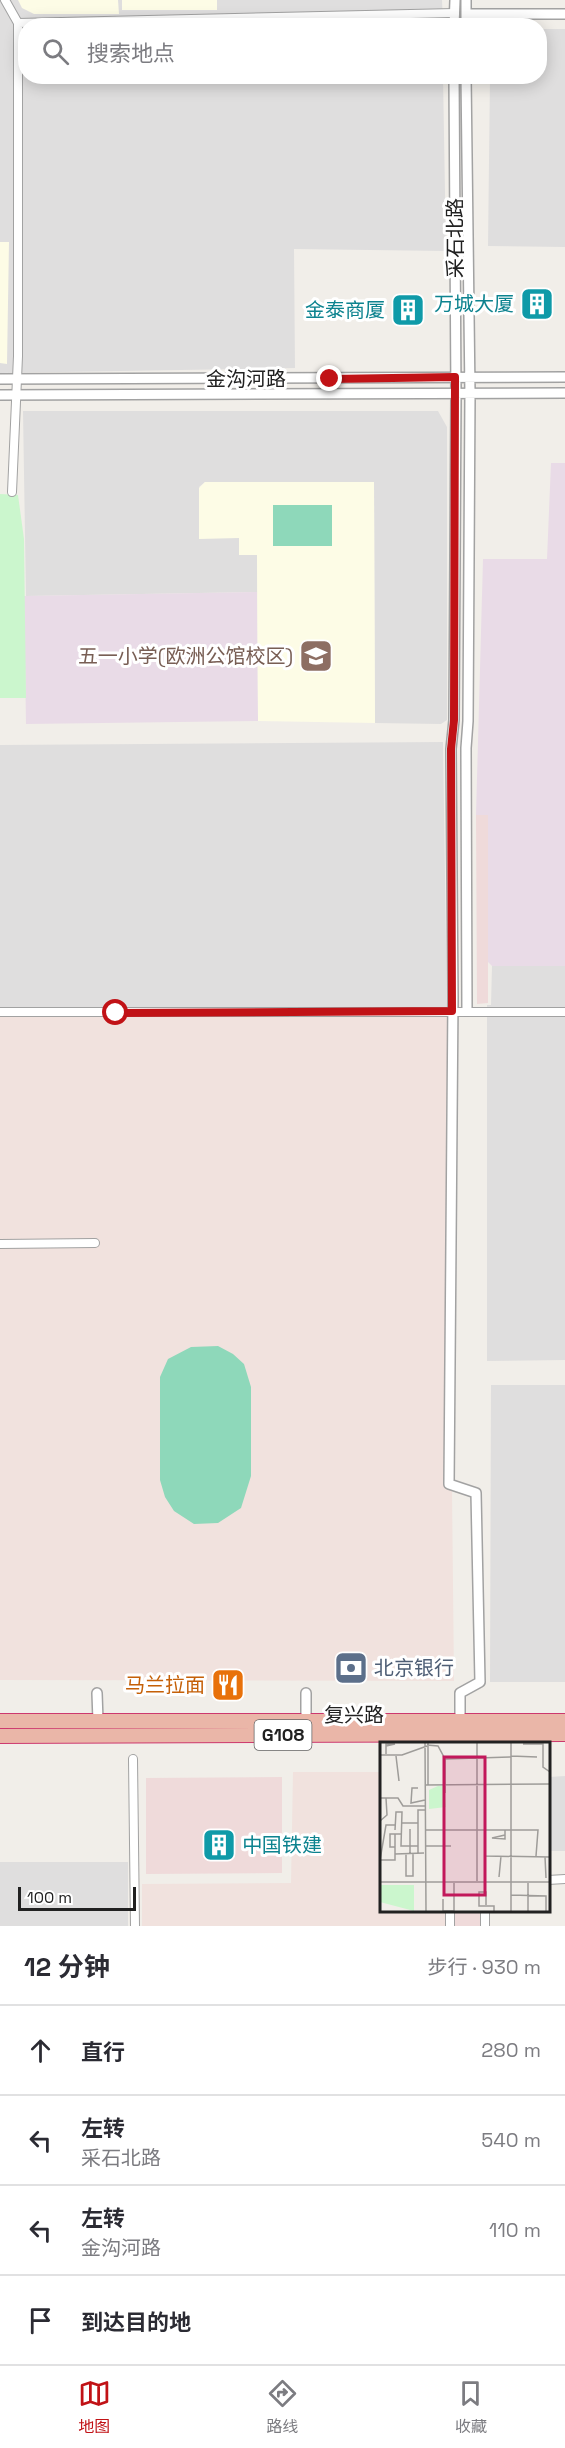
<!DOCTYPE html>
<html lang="zh">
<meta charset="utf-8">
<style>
:root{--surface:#fff;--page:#f7f7f7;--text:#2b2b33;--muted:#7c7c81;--line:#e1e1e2;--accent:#c11216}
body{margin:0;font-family:"Space Grotesk","Noto Sans SC",sans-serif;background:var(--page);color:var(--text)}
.scale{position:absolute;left:18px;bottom:15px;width:118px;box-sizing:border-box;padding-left:6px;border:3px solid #212121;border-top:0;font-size:16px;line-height:21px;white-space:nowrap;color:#212121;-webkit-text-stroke:4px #fff;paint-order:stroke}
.stop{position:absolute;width:18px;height:18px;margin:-14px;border:4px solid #c11216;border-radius:50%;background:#fff}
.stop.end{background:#c11216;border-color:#fff;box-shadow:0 2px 6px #0008}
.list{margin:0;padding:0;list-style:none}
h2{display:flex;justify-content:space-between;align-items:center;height:78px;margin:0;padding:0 24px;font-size:26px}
h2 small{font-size:20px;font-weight:400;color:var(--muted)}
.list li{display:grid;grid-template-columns:39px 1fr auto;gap:18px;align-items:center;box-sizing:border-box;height:90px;padding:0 24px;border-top:2px solid var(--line)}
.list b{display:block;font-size:22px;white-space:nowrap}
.list p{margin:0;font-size:20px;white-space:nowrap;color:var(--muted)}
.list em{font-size:20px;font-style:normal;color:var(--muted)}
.icon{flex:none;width:33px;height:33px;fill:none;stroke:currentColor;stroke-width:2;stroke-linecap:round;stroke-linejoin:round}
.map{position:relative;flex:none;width:565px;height:1926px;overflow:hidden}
.search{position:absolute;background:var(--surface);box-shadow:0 3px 15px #0003;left:18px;right:18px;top:18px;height:66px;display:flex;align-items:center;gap:15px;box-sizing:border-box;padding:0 21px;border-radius:24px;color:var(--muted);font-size:22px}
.sheet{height:438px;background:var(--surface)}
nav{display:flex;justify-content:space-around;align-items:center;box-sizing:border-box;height:84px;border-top:2px solid var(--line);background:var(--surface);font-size:16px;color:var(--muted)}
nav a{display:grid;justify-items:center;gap:3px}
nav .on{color:var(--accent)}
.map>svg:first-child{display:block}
</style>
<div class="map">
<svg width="565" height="1926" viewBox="0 0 565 1926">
<rect width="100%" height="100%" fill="#f1eee9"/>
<path fill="#dfdede" d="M 0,0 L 442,0 L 443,25 L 26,26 L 26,76 L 443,77 L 446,251 L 294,249 L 295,368 L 0,373 Z
M 540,29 L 565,29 L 565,247 L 488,246 L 490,77 L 540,76 Z
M 23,411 L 438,411 L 447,427 L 447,720 L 441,724 L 375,723 L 374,482 L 205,482 L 199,487 L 239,538 L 257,555 L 257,592 L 26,596 Z
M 443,742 L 447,1012 L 0,1015 L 0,745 Z
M 492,966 L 565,966 L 565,1360 L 487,1361 L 487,1005 L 491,1005 Z
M 491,1385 L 565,1385 L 565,1682 L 490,1682 Z
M 565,1776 L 565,1851 L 549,1851 L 549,1777 Z
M 0,1862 L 128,1862 L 128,1926 L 0,1926 Z"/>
<path fill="#efdada" d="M 476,815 L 488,815 L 488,1003 L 477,1004 Z
M 282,1777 L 282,1873 L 146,1874 L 146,1778 Z
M 454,1910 L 480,1910 L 480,1926 L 454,1926 Z"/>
<path fill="#e9dbe7" d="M 551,463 L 565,463 L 565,966 L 492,966 L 488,962 L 488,815 L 476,815 L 483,559 L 547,559 Z
M 257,592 L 258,721 L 26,724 L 24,596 Z"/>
<path fill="#fdfce6" d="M 18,0 L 118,0 L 119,14 L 34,14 L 22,8 Z
M 122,0 L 217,0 L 217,10 L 122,10 Z
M 0,242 L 9,242 L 7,364 L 0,363 Z
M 205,482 L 374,482 L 375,723 L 258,721 L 257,555 L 239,555 L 239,538 L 199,539 L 199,488 Z"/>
<path fill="#f1e2de" d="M 447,1012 L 454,1681 L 0,1680 L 0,1015 Z
M 293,1772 L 382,1772 L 382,1910 L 445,1910 L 445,1926 L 142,1926 L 142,1884 L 291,1883 Z"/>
<path fill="#cbf6cd" d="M 0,494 L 18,495 L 24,539 L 26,698 L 0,698 Z"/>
<path fill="#8ed8ba" d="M 273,505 L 332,505 L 332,546 L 273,546 Z
M 218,1346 L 233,1354 L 244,1364 L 251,1387 L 251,1476 L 241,1508 L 218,1523 L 194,1524 L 174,1511 L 165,1497 L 160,1480 L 160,1377 L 168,1359 L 191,1347 Z"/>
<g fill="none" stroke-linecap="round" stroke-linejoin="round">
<defs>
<path id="minor" d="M 5,0 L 18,23 L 18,356 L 12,492
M 18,23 L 455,13
M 0,1012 L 565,1012
M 0,1244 L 95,1243
M 133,1759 L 135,1926
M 548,1880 L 565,1879
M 450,1910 L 450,1926
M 485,1910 L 485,1926"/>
<path id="tertiary" d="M 466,0 L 466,26
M 466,14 L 565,14
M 454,26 L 455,0
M 454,76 L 456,395 L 454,720 L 451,749 L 453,998 L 449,1484 L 476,1493 L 480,1682 L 460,1693 L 460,1721
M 466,76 L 470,394 L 468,721 L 466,748 L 467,1011
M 0,379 L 565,377
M 0,395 L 565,393
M 97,1693 L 98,1721
M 306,1693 L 306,1721"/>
<path id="trunk" d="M 0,1721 L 565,1721
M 0,1736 L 565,1734"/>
</defs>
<use href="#minor" stroke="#a2a2a2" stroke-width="10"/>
<use href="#tertiary" stroke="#a2a2a2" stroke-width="12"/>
<use href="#trunk" stroke="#cd386e" stroke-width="16"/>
<use href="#minor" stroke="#fff" stroke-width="8"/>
<use href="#tertiary" stroke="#fff" stroke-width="9"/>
<use href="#trunk" stroke="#eab6a8" stroke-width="14"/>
</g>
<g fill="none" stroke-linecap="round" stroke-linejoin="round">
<path stroke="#c11216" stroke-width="8" d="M 116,1013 L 452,1011 L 451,749 L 454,720 L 455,377 L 330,379"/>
</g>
<defs>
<symbol id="building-square" viewBox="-11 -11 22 22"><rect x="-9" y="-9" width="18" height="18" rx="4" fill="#0f9aa8" stroke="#fff"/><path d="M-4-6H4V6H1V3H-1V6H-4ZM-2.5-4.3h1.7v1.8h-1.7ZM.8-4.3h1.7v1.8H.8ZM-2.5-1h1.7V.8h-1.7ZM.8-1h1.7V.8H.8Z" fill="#fff"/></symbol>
<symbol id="school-square" viewBox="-11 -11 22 22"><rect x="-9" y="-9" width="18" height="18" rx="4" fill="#8d6e63" stroke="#fff"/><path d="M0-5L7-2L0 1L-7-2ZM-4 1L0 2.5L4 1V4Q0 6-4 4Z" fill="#fff"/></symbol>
<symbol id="bank-square" viewBox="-11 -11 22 22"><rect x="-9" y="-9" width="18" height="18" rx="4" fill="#5c6f8a" stroke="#fff"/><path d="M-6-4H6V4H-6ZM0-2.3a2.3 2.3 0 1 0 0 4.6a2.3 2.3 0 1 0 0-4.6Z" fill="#fff"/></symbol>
<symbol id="restaurant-square" viewBox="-11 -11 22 22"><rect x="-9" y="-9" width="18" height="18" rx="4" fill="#e8710a" stroke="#fff"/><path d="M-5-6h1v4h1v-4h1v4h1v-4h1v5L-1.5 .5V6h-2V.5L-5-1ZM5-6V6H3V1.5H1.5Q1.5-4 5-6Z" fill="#fff"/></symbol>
</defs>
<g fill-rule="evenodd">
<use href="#building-square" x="518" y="285" width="38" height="38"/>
<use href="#building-square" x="389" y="291" width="38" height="38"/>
<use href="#school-square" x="297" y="637" width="38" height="38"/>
<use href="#bank-square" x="332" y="1649" width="38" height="38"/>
<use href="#restaurant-square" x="209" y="1666" width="38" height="38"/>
<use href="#building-square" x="200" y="1826" width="38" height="38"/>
</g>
<g text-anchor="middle" stroke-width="6" stroke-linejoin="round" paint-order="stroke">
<rect fill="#fff" stroke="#646464" stroke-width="1.5" x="254.5" y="1720" width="57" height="30" rx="4.5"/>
<g font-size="18" font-weight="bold" fill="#212121">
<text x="283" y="1741">G108</text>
</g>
<g font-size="20" fill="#212121" stroke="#fff">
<text transform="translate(455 238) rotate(-90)" y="7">采石北路</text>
<text x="246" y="386">金沟河路</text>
<text x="354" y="1722">复兴路</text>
</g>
<g font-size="20" fill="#0d838f" stroke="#fff" text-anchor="end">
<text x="514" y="311">万城大厦</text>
<text x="385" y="317">金泰商厦</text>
<text x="242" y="1852" text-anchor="start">中国铁建</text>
</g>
<g font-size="20" fill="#785e54" stroke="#fff" text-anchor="end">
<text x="293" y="663">五一小学(欧洲公馆校区)</text>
</g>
<g font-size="20" fill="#4e5e75" stroke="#fff" text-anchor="start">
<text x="374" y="1675">北京银行</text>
</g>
<g font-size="20" fill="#c56008" stroke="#fff" text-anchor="end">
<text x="205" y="1692">马兰拉面</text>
</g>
</g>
<g transform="translate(380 1742)">
<rect width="170" height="170" fill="#f1eee9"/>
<path d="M 58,44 L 64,44 L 66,65 L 49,67 L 49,48 ZM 0,143 L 34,143 L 34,169 L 0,160 Z" fill="#cbf6cd"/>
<path fill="none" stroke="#9e9c99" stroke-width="1.5" d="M 45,0 L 46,169M 48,0 L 48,43M 97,0 L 97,139M 131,0 L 131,169M 143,2 L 163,2 L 163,25 L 170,30M 47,3 L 58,4 L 65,17 L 65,51M 6,12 L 6,2 L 15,2 L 6,4M 0,13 L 22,13 L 47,4M 16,14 L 19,39M 131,14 L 157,15M 98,16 L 131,15M 65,17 L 97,16M 45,43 L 170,42M 38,46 L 32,46 L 31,61 L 45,58M 0,56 L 18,56 L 23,64 L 45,64M 0,79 L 7,73 L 6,56M 22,81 L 38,81 L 38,111M 38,81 L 38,68 L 45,68M 30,87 L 30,112M 15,88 L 16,70 L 22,70 L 21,104 L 38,104M 45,88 L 158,88 L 156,114M 105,88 L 105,114 L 170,115M 125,88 L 125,97 L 112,96 L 125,93M 46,104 L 71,104M 15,105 L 10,105 L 10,92 L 22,92M 15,112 L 44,111M 26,112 L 26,134 L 33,134 L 33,112M 165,115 L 166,136M 0,118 L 6,83 L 15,83M 1,118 L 15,118 L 15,92M 119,135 L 121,114M 0,140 L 170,140M 74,141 L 74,169M 148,141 L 148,169M 131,153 L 166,154 L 166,169M 63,157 L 63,169 L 74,169M 106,163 L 106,150 L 99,150 L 99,164 L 114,164 L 114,169"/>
<path fill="#c2185b" fill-opacity="0.15" stroke="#c2185b" stroke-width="3" d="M 64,15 L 105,15 L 105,153 L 64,153 Z"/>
<rect width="170" height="170" fill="none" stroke="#212121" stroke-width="3"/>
</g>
</svg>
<div class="scale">100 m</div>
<div class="stop" style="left:116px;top:1013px"></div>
<div class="stop end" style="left:330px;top:379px"></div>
<div class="search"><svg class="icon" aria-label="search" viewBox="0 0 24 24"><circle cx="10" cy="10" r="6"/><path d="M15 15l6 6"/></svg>搜索地点</div>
</div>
<section class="sheet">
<h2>12 分钟<small>步行 · 930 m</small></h2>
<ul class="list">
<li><svg class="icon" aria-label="ahead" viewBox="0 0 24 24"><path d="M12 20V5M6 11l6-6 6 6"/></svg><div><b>直行</b></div><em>280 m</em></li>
<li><svg class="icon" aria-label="left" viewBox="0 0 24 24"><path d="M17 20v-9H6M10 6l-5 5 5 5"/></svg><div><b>左转</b><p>采石北路</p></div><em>540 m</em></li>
<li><svg class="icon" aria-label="left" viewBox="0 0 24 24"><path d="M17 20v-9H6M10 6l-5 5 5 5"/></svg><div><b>左转</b><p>金沟河路</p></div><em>110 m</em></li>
<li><svg class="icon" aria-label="arrive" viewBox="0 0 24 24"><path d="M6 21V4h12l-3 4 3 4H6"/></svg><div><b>到达目的地</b></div></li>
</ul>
</section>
<nav>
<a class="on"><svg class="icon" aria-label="map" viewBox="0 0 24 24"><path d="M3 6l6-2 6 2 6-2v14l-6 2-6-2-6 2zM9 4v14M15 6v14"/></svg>地图</a>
<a><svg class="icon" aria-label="directions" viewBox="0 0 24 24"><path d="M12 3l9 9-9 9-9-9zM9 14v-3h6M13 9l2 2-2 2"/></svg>路线</a>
<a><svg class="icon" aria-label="saved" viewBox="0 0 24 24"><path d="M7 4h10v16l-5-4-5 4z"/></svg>收藏</a>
</nav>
